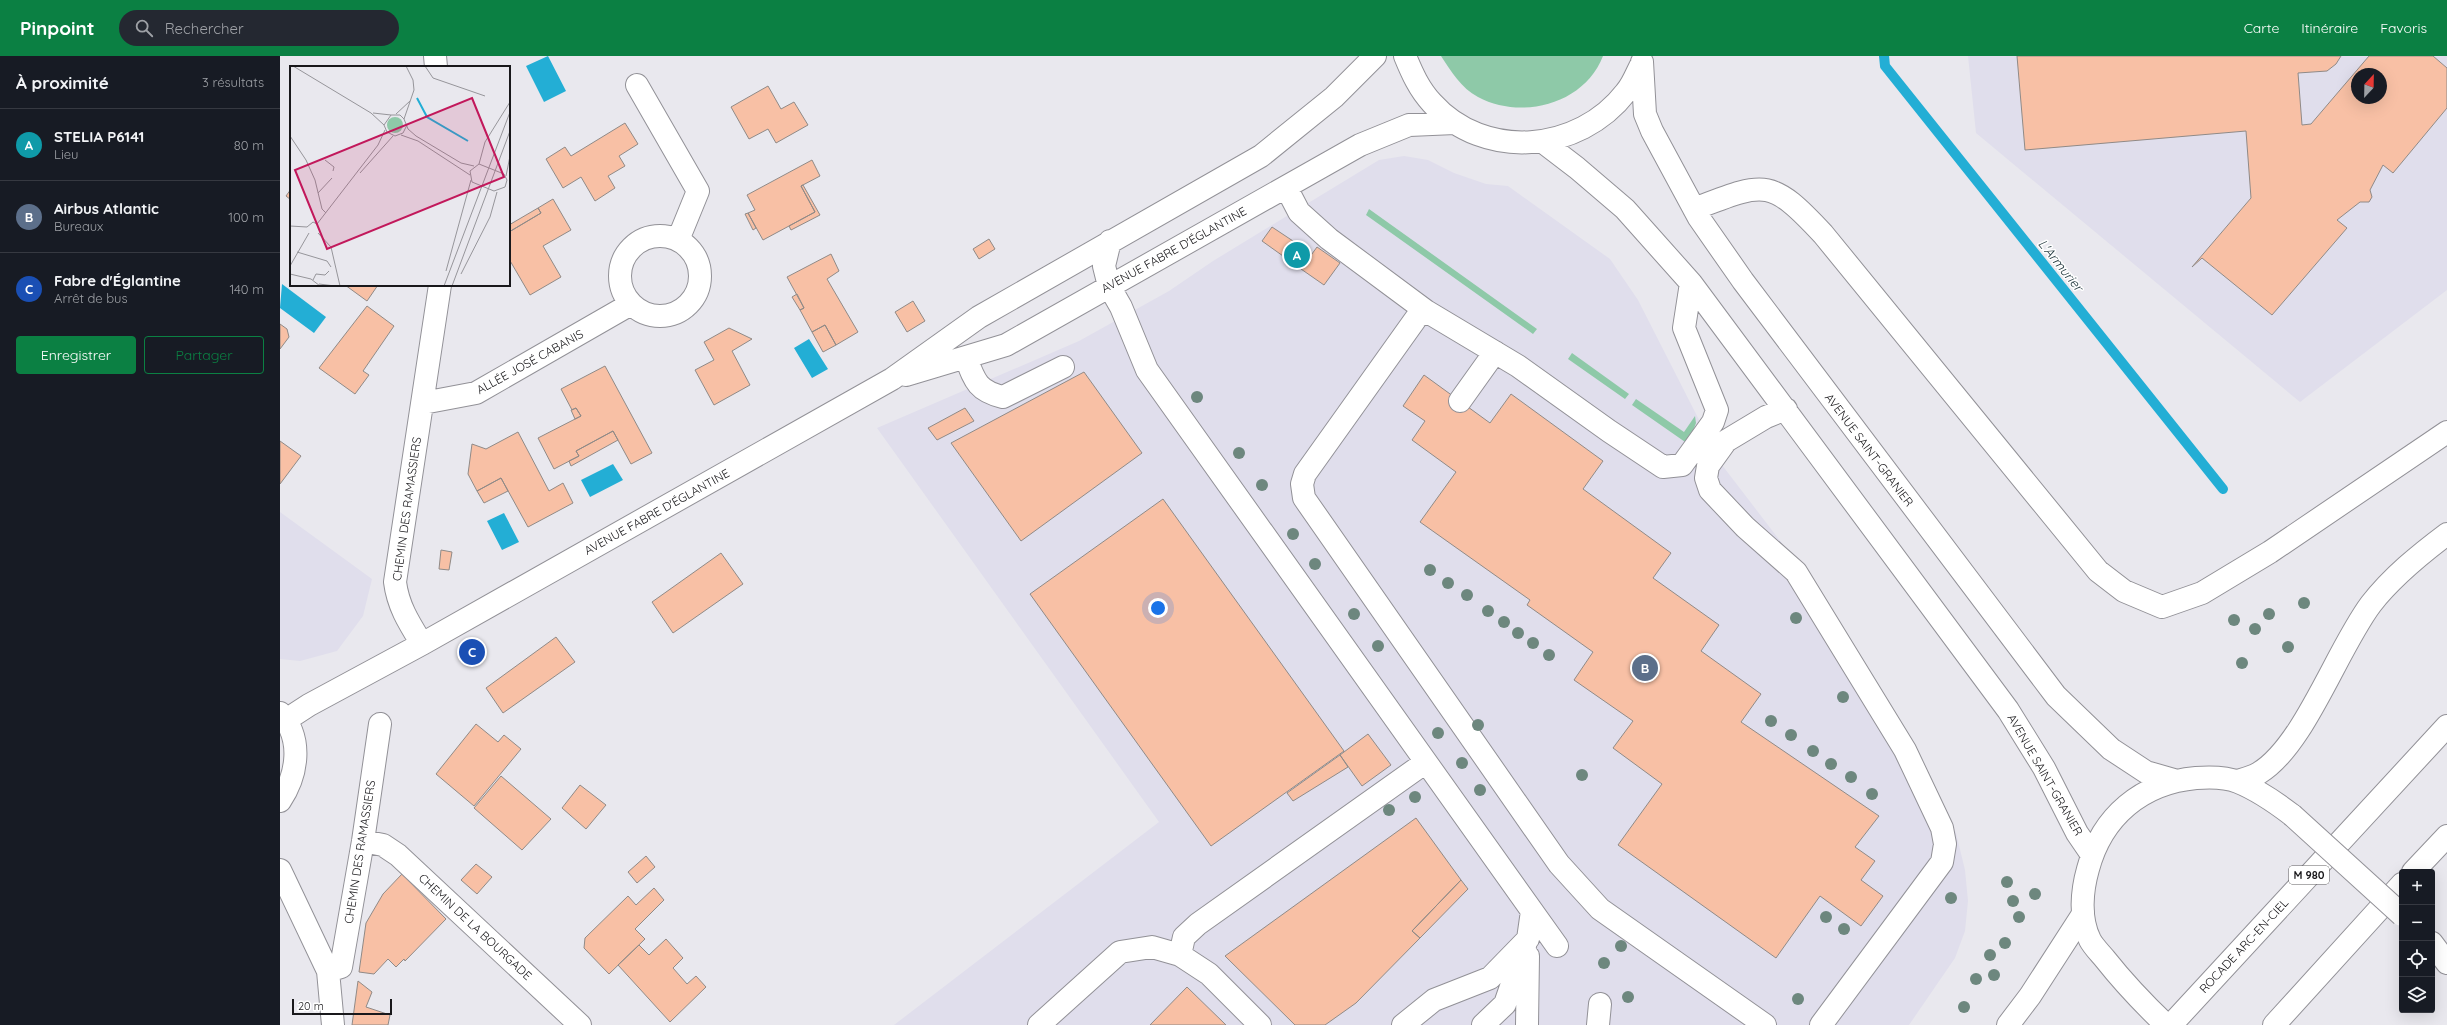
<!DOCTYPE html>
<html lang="fr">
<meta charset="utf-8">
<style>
:root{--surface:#171b24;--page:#242831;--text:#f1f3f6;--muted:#9ea1a6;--line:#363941;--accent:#0b8043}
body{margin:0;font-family:Quicksand,sans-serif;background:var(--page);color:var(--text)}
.controls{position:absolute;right:12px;bottom:12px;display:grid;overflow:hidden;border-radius:4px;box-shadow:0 4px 16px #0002}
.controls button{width:36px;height:36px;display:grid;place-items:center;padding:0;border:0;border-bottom:1px solid var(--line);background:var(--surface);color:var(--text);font:20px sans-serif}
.compass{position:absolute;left:2071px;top:12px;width:36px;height:36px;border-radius:50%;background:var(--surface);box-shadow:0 4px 16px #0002;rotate:22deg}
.scale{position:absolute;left:12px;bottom:10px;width:100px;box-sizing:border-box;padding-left:4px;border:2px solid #19181b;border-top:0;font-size:11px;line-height:14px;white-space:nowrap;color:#19181b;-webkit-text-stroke:3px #fff;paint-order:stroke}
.you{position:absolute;left:878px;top:552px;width:14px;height:14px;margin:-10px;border:3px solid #fff;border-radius:50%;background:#1a73e8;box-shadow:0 0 0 6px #1a73e833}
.badge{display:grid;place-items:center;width:26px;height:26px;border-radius:50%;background:var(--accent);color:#fff;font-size:13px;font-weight:700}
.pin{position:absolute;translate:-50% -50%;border:2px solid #fff;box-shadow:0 1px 4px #0006}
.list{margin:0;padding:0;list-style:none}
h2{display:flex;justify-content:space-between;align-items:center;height:52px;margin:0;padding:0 16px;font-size:17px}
h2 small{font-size:13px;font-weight:400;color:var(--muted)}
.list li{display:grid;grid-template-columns:26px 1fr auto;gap:12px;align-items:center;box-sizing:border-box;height:72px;padding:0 16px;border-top:1px solid var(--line)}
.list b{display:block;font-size:15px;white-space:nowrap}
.list p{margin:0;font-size:13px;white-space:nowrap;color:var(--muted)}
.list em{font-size:13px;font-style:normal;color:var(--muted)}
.actions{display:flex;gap:8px;padding:12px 16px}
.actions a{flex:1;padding:9px 0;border:1px solid var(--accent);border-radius:4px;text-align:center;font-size:14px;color:var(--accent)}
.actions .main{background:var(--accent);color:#fff}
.icon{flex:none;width:22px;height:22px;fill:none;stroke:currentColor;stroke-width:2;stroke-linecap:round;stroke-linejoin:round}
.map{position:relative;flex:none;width:2167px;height:969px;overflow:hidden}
header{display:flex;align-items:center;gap:24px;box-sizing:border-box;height:56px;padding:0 20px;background:var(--accent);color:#fff}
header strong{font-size:19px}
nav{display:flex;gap:22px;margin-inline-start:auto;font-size:14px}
.search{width:280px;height:36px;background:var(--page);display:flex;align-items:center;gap:10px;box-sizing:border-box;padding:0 14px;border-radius:22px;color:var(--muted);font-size:15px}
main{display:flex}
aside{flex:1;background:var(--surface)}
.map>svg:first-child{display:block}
</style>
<header>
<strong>Pinpoint</strong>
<div class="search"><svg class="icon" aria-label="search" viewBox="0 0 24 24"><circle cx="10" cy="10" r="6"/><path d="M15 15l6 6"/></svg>Rechercher</div>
<nav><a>Carte</a><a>Itinéraire</a><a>Favoris</a></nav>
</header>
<main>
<aside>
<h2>À proximité<small>3 résultats</small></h2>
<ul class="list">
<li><span class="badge" style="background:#0f9aa8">A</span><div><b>STELIA P6141</b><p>Lieu</p></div><em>80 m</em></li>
<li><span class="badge" style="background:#5c6f8a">B</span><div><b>Airbus Atlantic</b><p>Bureaux</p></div><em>100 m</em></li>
<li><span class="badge" style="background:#1a4fb4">C</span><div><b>Fabre d'Églantine</b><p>Arrêt de bus</p></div><em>140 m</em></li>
</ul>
<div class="actions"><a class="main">Enregistrer</a><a>Partager</a></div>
</aside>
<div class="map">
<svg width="2167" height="969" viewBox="0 0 2167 969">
<rect width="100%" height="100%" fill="#e9e8ee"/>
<path fill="#e0deec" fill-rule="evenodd" d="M 1688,0 L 2167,0 L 2167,234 L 2020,346 L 1696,77 ZM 2077,18 L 2101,18 L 2101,42 L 2077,42 Z
M 1124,100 L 1148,104 L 1174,117 L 1206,128 L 1228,130 L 1330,203 L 1358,244 L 1442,409 L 1534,529 L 1653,726 L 1676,777 L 1685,814 L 1688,845 L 1685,875 L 1675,902 L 1629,969 L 614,969 L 879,766 L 597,372 L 799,285 L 889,235 L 933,205 L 1099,104 Z
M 0,456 L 92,523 L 83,560 L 57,595 L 20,605 L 0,603 Z"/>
<path fill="#8ec9a8" d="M 1161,0 L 1323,0 C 1304,49 1241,64 1198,41 C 1181,32 1171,15 1161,0 Z
M 1089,153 L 1257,273 L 1253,278 L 1086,159 Z
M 1292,297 L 1349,338 L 1345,343 L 1288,303 Z
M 1356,343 L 1404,376 L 1415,360 L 1416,367 L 1408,388 L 1352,349 Z"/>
<path fill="#23aed5" d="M 268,0 L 286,35 L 264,46 L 246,10 Z
M 2,228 L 46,261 L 34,277 L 0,252 Z
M 529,283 L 548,313 L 532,322 L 514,292 Z
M 333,408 L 343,424 L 310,441 L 301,424 Z
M 224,457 L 239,486 L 222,494 L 207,465 Z"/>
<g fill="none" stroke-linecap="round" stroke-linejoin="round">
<path stroke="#23aed5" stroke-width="10" d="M 1604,0 L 1605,10 L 1943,433"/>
</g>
<path fill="#f8c0a5" stroke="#908a87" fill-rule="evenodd" d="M 1737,0 L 2061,0 L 2056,8 L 2047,15 L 2018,17 L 2022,69 L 2031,68 L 2089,0 L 2153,0 L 2167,12 L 2167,52 L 2113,117 L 2103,109 L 2090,134 L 2092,141 L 2089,146 L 2080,146 L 2057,164 L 2067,172 L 1992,259 L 1922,202 L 1912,211 L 1971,142 L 1966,75 L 1745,94 ZM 2077,18 L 2101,18 L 2101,42 L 2077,42 Z
M 488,30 L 501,53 L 514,46 L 528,69 L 496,87 L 488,73 L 469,83 L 451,51 Z
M 345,67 L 358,88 L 339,100 L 345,110 L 328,120 L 335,132 L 315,145 L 301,121 L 283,132 L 266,103 L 285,91 L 291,100 Z
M 532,104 L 540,120 L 521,130 L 535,156 L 483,184 L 468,157 L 475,154 L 467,139 Z
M 523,129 L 540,159 L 511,174 L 509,170 L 535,156 L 521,130 Z
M 11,133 L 11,144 L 6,140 Z
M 273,143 L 291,174 L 263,190 L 281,221 L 250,239 L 229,203 L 229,176 L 261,157 L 258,152 Z
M 258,152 L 261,157 L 229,176 L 229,169 Z
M 468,157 L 476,172 L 473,174 L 465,158 Z
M 992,171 L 1013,185 L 1003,200 L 982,185 Z
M 709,183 L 715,193 L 699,203 L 693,193 Z
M 1013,185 L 1031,199 L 1021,213 L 1003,200 Z
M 1037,191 L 1060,207 L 1044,229 L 1021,213 Z
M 551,198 L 559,215 L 547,223 L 578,276 L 556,289 L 545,269 L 532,276 L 520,254 L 524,252 L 507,221 Z
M 65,229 L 98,229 L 87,245 Z
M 517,238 L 524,252 L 520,254 L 512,241 Z
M 633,245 L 645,265 L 627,276 L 615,256 Z
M 87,250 L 114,270 L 83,315 L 89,319 L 75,338 L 39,312 Z
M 0,268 L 7,273 L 9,281 L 0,293 Z
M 545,269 L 556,289 L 543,296 L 532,276 Z
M 449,272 L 472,283 L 452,295 L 470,329 L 434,349 L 415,314 L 434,304 L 424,286 Z
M 325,310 L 372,397 L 351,408 L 333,375 L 296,395 L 299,400 L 274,413 L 258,382 L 301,360 L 296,352 L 292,354 L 281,333 Z
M 804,316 L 862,397 L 741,485 L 671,387 Z
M 1144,319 L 1210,367 L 1231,338 L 1323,405 L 1303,433 L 1391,497 L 1373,522 L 1439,569 L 1421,595 L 1481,638 L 1461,666 L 1599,760 L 1575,791 L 1595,805 L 1581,824 L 1603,840 L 1581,870 L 1540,840 L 1496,902 L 1338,789 L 1382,728 L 1333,692 L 1353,665 L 1294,624 L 1313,596 L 1247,549 L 1250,544 L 1140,466 L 1176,416 L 1132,384 L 1145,365 L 1123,350 Z
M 296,352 L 301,360 L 295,363 L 291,354 Z
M 685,352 L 694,365 L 657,384 L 648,372 Z
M 333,375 L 338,384 L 291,410 L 289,405 L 299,400 L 296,395 Z
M 238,376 L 269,435 L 283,427 L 293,447 L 248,471 L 221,422 L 197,435 L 188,418 L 192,388 L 206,393 Z
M 0,385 L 21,400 L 0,428 Z
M 221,422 L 228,435 L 204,447 L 197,435 Z
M 883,443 L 1064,695 L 931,790 L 750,538 Z
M 161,494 L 172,496 L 169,514 L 159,513 Z
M 441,497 L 463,528 L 393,577 L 372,546 Z
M 276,581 L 295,606 L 223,657 L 206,632 Z
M 196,668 L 218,686 L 224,679 L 241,693 L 194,750 L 156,718 Z
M 1088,678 L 1111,709 L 1082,730 L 1060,699 Z
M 1060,699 L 1068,711 L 1013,745 L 1007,737 Z
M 221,720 L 271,763 L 242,794 L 194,752 Z
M 300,729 L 326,749 L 306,773 L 282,752 Z
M 1136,762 L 1181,824 L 1132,875 L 1140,882 L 1076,947 L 1045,969 L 1015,969 L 945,900 Z
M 366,800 L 375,811 L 357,827 L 348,816 Z
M 196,808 L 212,821 L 197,838 L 181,824 Z
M 122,818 L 166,863 L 125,905 L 124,903 L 116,911 L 108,903 L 94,918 L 79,916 L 86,867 L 103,838 Z
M 1181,824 L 1188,833 L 1140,882 L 1132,875 Z
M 374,832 L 384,844 L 355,873 L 365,883 L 329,918 L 304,892 L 305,882 L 348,840 L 356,849 Z
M 386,883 L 403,902 L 393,912 L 407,928 L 416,920 L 426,931 L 390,966 L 338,909 L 359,889 L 369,899 Z
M 78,925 L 92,936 L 86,951 L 110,959 L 108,969 L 72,969 Z
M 907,931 L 946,969 L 870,969 Z"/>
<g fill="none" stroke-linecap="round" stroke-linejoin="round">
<defs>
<path id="minor" d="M 155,0 L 156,11
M 1125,0 C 1132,17 1139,33 1152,47 C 1204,105 1299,97 1346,36 C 1353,28 1357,16 1362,7
M 1362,6 L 1365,58 L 1372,75 L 1419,162 L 1463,225 L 1776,640 L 1831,693 L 1866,716 L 1894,724
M 357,29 L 418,135 L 398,184
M 1263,86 L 1297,112 L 1345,153 L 1411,227 L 1728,654 L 1764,712 L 1797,777 L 1812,799
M 1006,131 L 1019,156 L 1049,183 L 1146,255
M 1414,153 C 1485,126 1490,121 1543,178 L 1818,515 L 1844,535 L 1882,551 L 1922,537 L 1990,496 L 2167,376
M340 220a40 40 0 1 1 80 0a40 40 0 1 1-80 0Z
M 830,185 L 824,210 L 829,230 L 841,251 L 867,314 L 1277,890
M 1411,227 L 1404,272 L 1437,354 L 1433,366 L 1402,409 L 1383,411 L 1329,375 L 1238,310 L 1146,255 L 1137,261 L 1025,418 L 1022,428 L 1024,442 L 1279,808 L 1320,853 L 1485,969
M 686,302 C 695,326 698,335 723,341 L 783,311
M 626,319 L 726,289 L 1080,89 L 1129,69 L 1175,67
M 1180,345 L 1215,296
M 143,347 L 196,337 L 351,248
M 1506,353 L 1486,361 L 1446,385 L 1428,410 L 1426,422 L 1430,434 L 1465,471 L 1516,516 L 1625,694 L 1662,772 L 1665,788 L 1662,806 L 1541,969
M 142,588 C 129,567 118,550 115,526 L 160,229
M 0,657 C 23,682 18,718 0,745
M 6,664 L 29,649 L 142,588 L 612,323 L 699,261 L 981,100 L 1054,41 L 1095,0
M 83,785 L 103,789 L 118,799 L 300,969
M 0,814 L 48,915 L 53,969
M 2152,887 L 2167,907
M 900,899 L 904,881 L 918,868 L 1146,706
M 48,915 L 61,911 L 83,785 L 100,668
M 759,969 L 840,896 L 872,891 L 900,899 L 929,918 L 980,969
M 1123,969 L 1154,944 L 1210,922 L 1248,883 L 1252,855
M 1203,969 L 1225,948 L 1245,890
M 1247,969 L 1248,900
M 1318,969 L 1320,948
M 1886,969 C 1864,948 1844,927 1825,903 C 1820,897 1813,890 1810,884 C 1799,862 1802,834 1808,813 C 1822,760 1862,727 1916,722 C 1929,721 1946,721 1958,726 C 1978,734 1995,746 2012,759"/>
<path id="highway" d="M 1957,725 C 1964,723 1973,721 1979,717 C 2024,690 2057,593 2091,548 C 2112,521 2139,499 2167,478
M 2133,816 L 2167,780
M 1728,969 L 1750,940 L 1803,858
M 1891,969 L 2167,670
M 1994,969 L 2122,828"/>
</defs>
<use href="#minor" stroke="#929197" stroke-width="24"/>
<use href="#highway" stroke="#929197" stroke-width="24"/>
<use href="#minor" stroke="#fff" stroke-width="22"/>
<use href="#highway" stroke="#fff" stroke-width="22"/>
<defs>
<path id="minor-bridge" d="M 2012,759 L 2122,859"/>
</defs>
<use href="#minor-bridge" stroke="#929197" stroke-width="24" stroke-linecap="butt"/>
<use href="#minor-bridge" stroke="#fff" stroke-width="22"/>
</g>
<g fill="#6d877e">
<circle cx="917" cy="341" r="6"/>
<circle cx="959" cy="397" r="6"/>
<circle cx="982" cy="429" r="6"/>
<circle cx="1013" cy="478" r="6"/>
<circle cx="1035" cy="508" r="6"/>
<circle cx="1150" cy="514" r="6"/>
<circle cx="1168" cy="527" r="6"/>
<circle cx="1187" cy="539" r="6"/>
<circle cx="2024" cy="547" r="6"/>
<circle cx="1208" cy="555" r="6"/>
<circle cx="1074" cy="558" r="6"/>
<circle cx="1989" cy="558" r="6"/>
<circle cx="1516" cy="562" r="6"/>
<circle cx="1954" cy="564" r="6"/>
<circle cx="1224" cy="566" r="6"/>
<circle cx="1975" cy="573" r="6"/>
<circle cx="1238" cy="577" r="6"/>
<circle cx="1253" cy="587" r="6"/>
<circle cx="1098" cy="590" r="6"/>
<circle cx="2008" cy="591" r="6"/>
<circle cx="1269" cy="599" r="6"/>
<circle cx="1962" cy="607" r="6"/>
<circle cx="1563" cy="641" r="6"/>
<circle cx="1491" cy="665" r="6"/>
<circle cx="1198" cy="669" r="6"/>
<circle cx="1158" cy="677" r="6"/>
<circle cx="1511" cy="679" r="6"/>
<circle cx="1533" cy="695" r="6"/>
<circle cx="1182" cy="707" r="6"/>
<circle cx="1551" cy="708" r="6"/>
<circle cx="1302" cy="719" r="6"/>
<circle cx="1571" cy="721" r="6"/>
<circle cx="1200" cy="734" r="6"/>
<circle cx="1592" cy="738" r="6"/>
<circle cx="1135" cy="741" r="6"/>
<circle cx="1109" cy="754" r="6"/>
<circle cx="1727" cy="826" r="6"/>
<circle cx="1755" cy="838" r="6"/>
<circle cx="1671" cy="842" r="6"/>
<circle cx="1733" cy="845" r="6"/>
<circle cx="1546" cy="861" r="6"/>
<circle cx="1739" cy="861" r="6"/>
<circle cx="1564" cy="873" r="6"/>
<circle cx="1725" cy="887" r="6"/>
<circle cx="1341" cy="890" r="6"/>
<circle cx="1710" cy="899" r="6"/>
<circle cx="1324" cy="907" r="6"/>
<circle cx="1714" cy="919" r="6"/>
<circle cx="1696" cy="923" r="6"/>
<circle cx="1348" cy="941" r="6"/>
<circle cx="1518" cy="943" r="6"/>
<circle cx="1684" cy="951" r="6"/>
</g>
<g text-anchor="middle" stroke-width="3" stroke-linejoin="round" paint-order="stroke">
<rect fill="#fff" stroke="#5e5d5f" stroke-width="1" x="2009" y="810" width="40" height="18" rx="3"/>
<g font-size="11" font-weight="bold" fill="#19181b">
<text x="2029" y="823">M 980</text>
</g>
<g font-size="12" fill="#19181b" stroke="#fff">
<text transform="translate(894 194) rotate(-29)" y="4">AVENUE FABRE D'ÉGLANTINE</text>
<text transform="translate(250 306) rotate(-29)" y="4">ALLÉE JOSÉ CABANIS</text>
<text transform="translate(1589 394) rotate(53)" y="4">AVENUE SAINT-GRANIER</text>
<text transform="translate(127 453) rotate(-82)" y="4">CHEMIN DES RAMASSIERS</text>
<text transform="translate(377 456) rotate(-29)" y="4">AVENUE FABRE D'ÉGLANTINE</text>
<text transform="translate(1765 719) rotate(60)" y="4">AVENUE SAINT-GRANIER</text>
<text transform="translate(80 796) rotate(-81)" y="4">CHEMIN DES RAMASSIERS</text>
<text transform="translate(195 871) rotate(43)" y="4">CHEMIN DE LA BOURGADE</text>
<text transform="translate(1964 890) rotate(-47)" y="4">ROCADE ARC-EN-CIEL</text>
</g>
<g font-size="13" font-style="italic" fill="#1e343b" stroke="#fff">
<text transform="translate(1781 209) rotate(51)" y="5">L'Armurier</text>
</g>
</g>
<g transform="translate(10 10)">
<rect width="220" height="220" fill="#e9e8ee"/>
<path d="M97 59a8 8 0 1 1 16 0a8 8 0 1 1-16 0Z" fill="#8ec9a8"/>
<path fill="none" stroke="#23aed5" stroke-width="2" d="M 127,32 L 137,51 L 178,75"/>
<path fill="none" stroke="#96959a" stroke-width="1" d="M 3,0 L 81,47 L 94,59M 135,0 L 143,12 L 195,30M 83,47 L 101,49M 106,48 L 120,35M 114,53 L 124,24 L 123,14 L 116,0M 117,59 L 113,67 L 105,70 L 97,66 L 94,59 L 101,49 L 110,49 L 114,53 L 118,63 L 126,70 L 171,97 L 184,100M 111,69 L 128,75 L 180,109M 0,70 L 16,94 L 25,114 L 32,143 L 36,147M 35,94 L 44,101 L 43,105M 189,98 L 214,108 L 217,114 L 215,121 L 204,125 L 182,116 L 180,105 ZM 189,98 L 195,76 L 220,36M 70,107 L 103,70M 216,110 L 220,90M 28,127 L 42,112M 27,158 L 88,79 L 95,64M 0,160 L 17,161M 17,161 L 23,156 L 27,158M 28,167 L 41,181 L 50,220M 7,186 L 37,195 L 41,201M 0,200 L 19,167M 156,205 L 181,114M 0,208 L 21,213 L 30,220M 171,208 L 200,151 L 207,126M 23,214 L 26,208 L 35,209 L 39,205M 29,218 L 45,220M 154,220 L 220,46M 162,220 L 220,65"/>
<path fill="#c2185b" fill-opacity="0.15" stroke="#c2185b" stroke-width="2" d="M 182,32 L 214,111 L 37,183 L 5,104 Z"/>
<rect width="220" height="220" fill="none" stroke="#19181b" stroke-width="2"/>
</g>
</svg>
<div class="controls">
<button>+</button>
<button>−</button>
<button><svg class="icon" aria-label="locate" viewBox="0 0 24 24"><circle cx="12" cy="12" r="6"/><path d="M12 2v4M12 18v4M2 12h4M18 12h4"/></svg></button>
<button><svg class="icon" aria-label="layers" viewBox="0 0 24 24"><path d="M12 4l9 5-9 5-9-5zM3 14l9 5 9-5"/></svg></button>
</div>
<svg class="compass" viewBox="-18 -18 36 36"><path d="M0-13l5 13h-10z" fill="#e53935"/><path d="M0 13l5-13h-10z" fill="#9ea1a6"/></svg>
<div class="scale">20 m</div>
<div class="you"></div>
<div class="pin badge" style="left:1017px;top:199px;background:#0f9aa8">A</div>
<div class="pin badge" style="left:1365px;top:612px;background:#5c6f8a">B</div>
<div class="pin badge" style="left:192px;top:596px;background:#1a4fb4">C</div>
</div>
</main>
